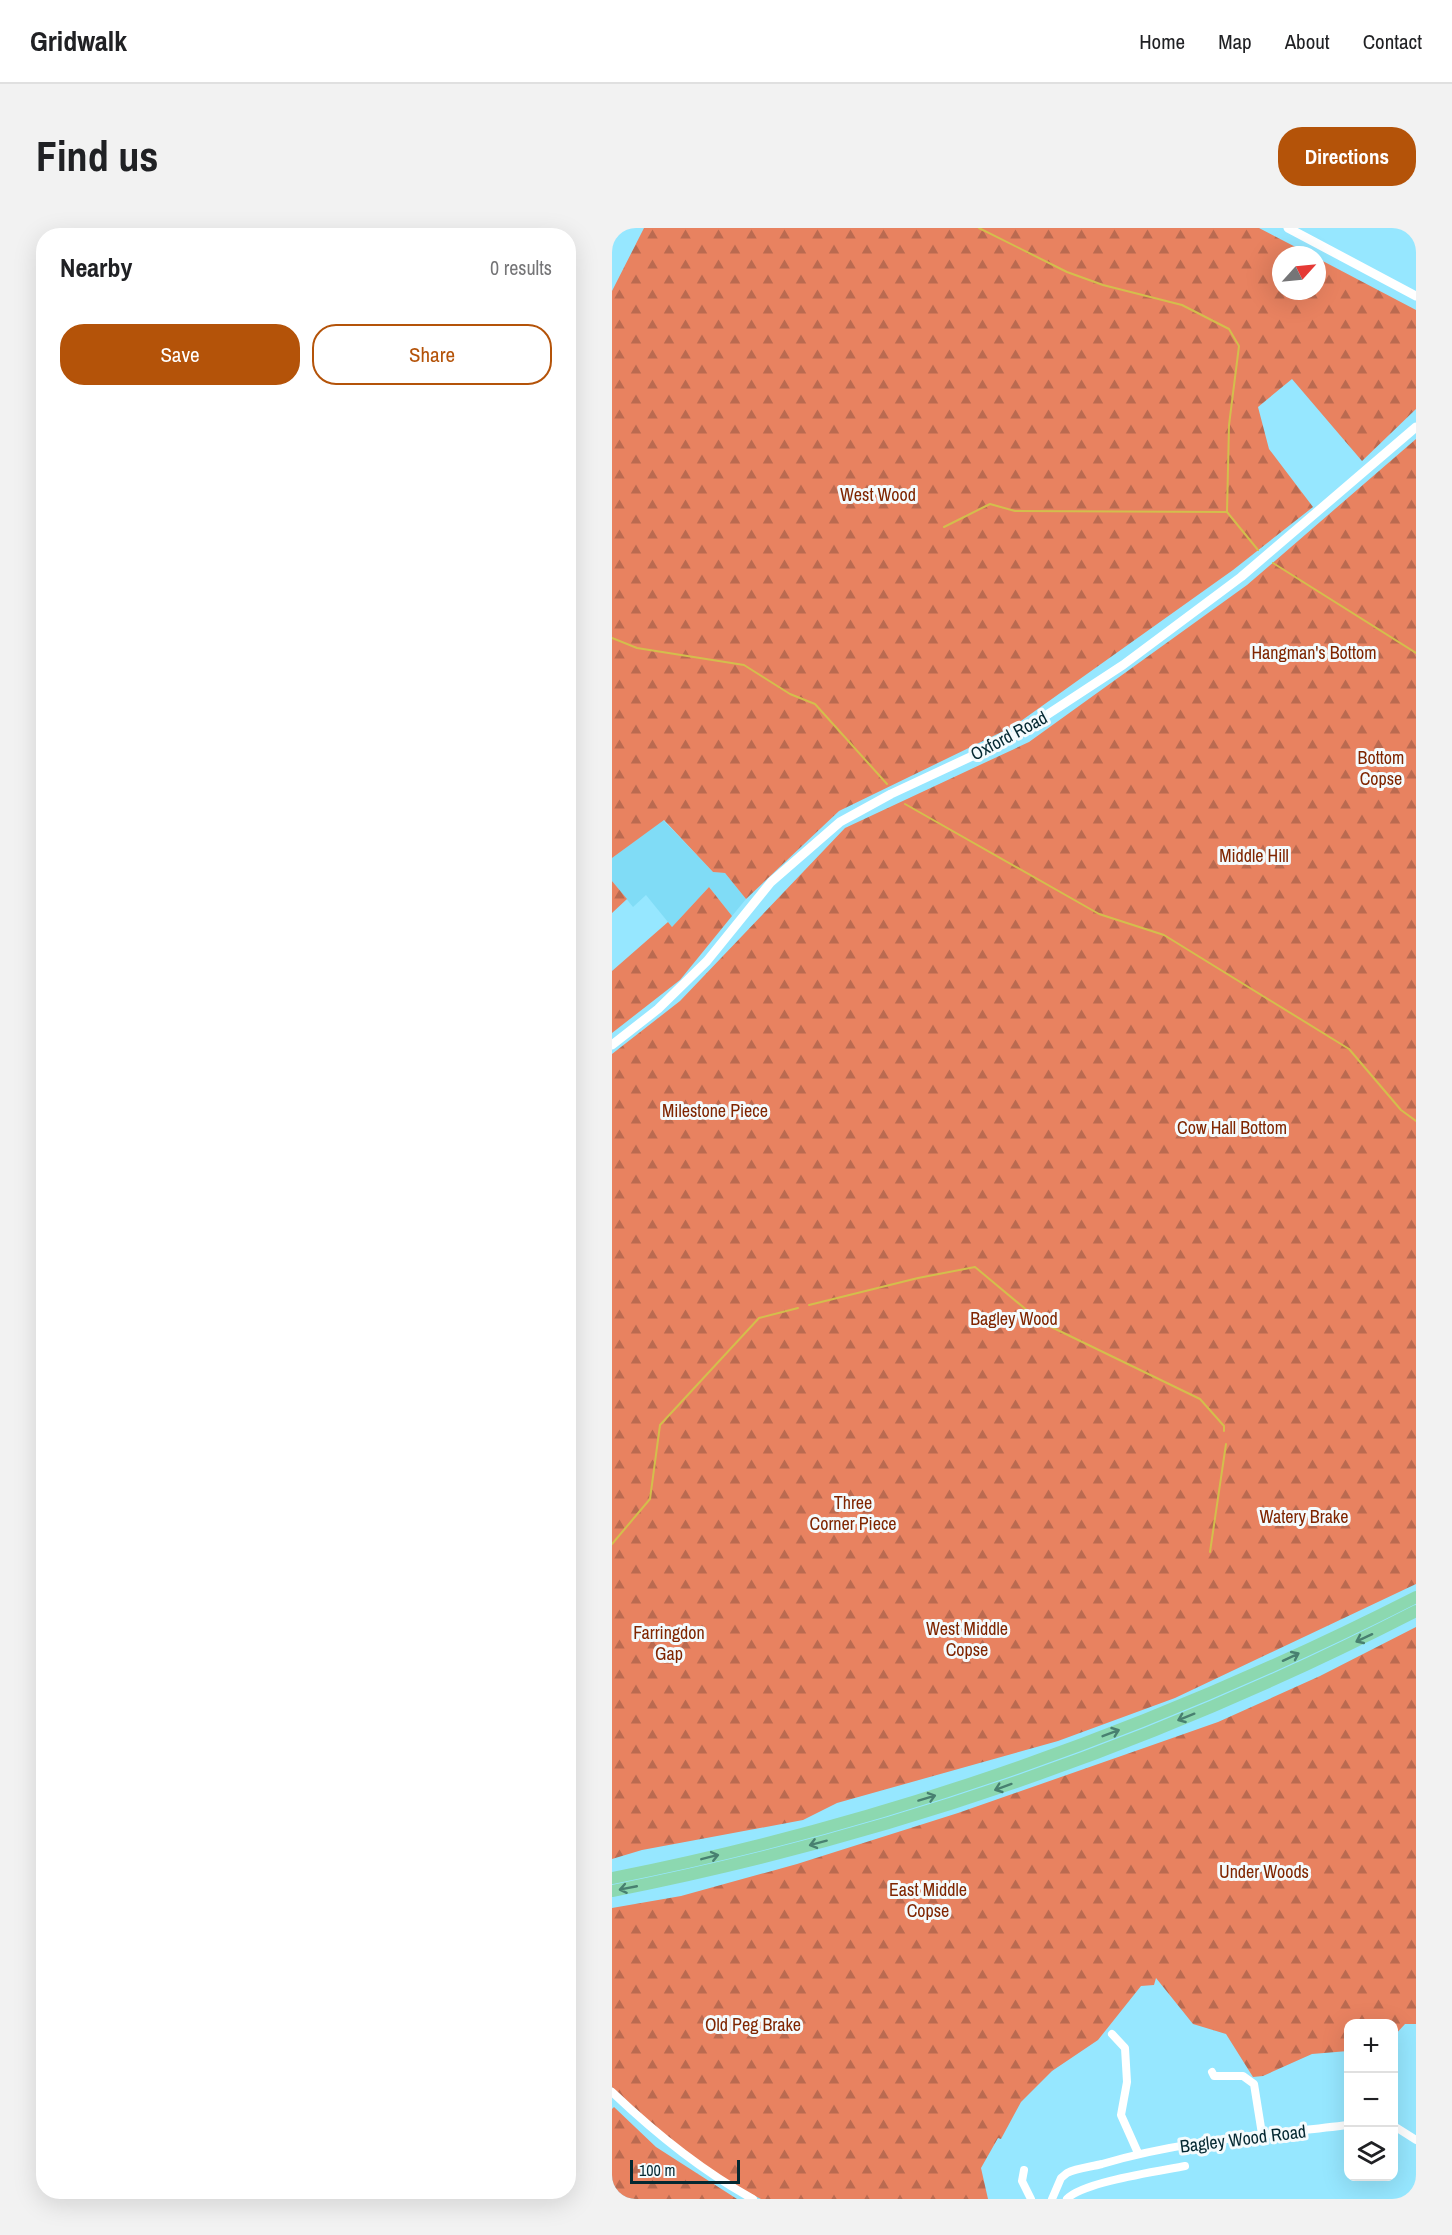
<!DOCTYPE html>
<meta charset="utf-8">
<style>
:root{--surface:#fff;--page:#f2f2f2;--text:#202124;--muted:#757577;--line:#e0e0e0;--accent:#b45309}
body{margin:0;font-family:"Archivo Narrow",sans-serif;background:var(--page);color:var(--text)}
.controls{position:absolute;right:18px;bottom:18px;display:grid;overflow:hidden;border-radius:12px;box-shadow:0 6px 24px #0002}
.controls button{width:54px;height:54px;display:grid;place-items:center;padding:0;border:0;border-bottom:2px solid var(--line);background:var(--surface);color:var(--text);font:30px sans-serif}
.compass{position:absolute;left:660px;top:18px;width:54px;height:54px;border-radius:50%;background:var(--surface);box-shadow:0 6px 24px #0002;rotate:63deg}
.scale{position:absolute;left:18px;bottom:15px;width:110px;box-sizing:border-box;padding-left:6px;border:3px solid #042831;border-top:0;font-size:16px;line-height:21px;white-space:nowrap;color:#042831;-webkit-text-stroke:4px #f4fbfd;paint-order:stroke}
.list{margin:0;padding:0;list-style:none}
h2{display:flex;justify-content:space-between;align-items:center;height:78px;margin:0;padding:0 24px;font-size:26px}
h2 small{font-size:20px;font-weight:400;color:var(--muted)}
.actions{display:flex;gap:12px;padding:18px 24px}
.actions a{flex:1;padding:14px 0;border:2px solid var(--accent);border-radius:24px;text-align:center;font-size:21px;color:var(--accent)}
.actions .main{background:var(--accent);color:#fff}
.icon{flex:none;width:33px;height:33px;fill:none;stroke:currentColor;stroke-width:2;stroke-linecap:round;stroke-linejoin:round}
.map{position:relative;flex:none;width:804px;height:1971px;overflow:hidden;border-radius:24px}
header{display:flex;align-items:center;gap:36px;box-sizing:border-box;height:84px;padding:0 30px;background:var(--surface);border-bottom:2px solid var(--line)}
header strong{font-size:28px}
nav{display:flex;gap:33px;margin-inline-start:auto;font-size:21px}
.intro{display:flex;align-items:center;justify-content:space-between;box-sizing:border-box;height:144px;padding:0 36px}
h1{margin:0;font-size:42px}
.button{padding:15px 27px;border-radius:24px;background:var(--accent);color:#fff;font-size:21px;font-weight:700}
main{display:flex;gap:36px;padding:0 36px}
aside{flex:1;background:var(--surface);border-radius:24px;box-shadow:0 6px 24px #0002}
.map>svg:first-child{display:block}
</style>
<header>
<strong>Gridwalk</strong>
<nav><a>Home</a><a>Map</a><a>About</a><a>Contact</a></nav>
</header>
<div class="intro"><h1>Find us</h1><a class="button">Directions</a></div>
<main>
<aside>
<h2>Nearby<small>0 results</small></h2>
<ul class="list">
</ul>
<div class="actions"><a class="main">Save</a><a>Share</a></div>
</aside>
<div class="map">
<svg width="804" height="1971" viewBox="0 0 804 1971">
<defs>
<pattern id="forest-firs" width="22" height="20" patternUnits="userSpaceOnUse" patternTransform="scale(1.5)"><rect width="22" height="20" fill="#e88260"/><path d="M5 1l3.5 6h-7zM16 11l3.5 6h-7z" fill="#ba6a50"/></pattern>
</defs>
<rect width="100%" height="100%" fill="#96e7ff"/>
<path fill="#80dcf6" d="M 51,592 L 101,644 L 113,645 L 134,671 L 120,688 L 97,659 L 60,699 L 34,667 L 21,679 L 0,653 L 0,630 Z"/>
<path fill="url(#forest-firs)" d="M 32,0 L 647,0 L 699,27 L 669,27 L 669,63 L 705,63 L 705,30 L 804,82 L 804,181 L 750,233 L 680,151 L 646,179 L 657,221 L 701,279 L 621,342 L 402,498 L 227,583 L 134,671 L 113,645 L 101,644 L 52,592 L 0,630 L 0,63 Z
M 804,211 L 804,1356 L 563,1470 L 446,1513 L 225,1575 L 191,1592 L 30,1622 L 0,1631 L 0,826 L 68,773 L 233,600 L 417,514 L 635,357 Z
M 0,653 L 15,671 L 0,685 Z
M 97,659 L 120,688 L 68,752 L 0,805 L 0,743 L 56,694 L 60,699 Z
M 804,1399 L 804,1796 L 793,1796 L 782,1808 L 782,1796 L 736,1796 L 736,1823 L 700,1826 L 651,1848 L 641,1849 L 614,1806 L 581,1796 L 544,1750 L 542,1757 L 529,1758 L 486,1812 L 440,1843 L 409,1874 L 389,1911 L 386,1910 L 369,1940 L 376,1971 L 149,1971 C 94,1944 45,1902 0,1859 L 0,1680 L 69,1668 L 185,1636 L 346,1585 L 532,1520 L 606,1494 L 708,1448 Z
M 2,1879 L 44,1919 L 125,1971 L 0,1971 L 0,1881 Z"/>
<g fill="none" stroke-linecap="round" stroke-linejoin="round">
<path stroke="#d3be4c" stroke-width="2" d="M 367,0 L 455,44 L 491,57 L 570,77 L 617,101 L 627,118 L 617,197 L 615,284
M 332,299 L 378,276 L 403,283 L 615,284 L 646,322
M 661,335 L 804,425
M 0,410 L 25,420 L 132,437 L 178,466 L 203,476 L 275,556
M 293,576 L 487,686 L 552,707 L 737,821 L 789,882 L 804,893
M 197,1077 L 306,1050 L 363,1039 L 429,1094 L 588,1171 L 612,1198 L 612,1203
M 0,1316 L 38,1271 L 48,1197 L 147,1090 L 186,1080
M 598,1324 L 614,1216"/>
<path stroke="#fff" stroke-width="8" d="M 500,1806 L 513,1820 L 515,1854 L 509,1887 L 526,1925
M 600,1844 L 602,1848 L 631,1848 L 642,1856 L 650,1906
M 0,1864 C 43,1905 88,1942 141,1971
M 782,1898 L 804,1912
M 412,1942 L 410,1953 L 419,1971
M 440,1971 L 449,1950 L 455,1945 C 465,1940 478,1939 490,1936 C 570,1912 655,1907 736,1897
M 455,1971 C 470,1954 548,1943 573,1938"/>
<path stroke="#fff" stroke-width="9" d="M 676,0 L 804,68
M 0,817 L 46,781 L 95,733 L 159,654 L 228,594 L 279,566 L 401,509 L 511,437 L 629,349 L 804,199"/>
<path stroke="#8cd8b0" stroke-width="12" d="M 0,1650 C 280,1595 550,1498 804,1369
M 0,1663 C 279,1608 551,1513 804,1383"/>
</g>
<defs><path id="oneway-shaft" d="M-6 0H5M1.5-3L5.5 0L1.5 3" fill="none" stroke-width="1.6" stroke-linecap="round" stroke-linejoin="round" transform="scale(1.5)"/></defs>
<g stroke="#488070">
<use href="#oneway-shaft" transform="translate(752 1410) rotate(155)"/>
<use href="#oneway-shaft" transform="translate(679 1429) rotate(-25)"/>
<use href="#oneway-shaft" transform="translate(574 1489) rotate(158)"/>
<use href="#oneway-shaft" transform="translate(499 1505) rotate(-21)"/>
<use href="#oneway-shaft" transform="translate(391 1559) rotate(160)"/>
<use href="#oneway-shaft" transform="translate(315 1570) rotate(-17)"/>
<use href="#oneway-shaft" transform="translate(206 1615) rotate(165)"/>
<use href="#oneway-shaft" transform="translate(98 1629) rotate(-14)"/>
<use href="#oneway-shaft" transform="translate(16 1660) rotate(169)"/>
</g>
<g text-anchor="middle" stroke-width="6" stroke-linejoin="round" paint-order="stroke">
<g font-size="18" fill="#7f2500" stroke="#f4fbfd">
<text x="266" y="273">West Wood</text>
<text x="702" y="431">Hangman's Bottom</text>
<text x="769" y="536">Bottom<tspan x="769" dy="21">Copse</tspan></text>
<text x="642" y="634">Middle Hill</text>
<text x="103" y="889">Milestone Piece</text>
<text x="620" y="906">Cow Hall Bottom</text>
<text x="402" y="1097">Bagley Wood</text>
<text x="241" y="1281">Three<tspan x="241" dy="21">Corner Piece</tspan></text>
<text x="692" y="1295">Watery Brake</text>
<text x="355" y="1407">West Middle<tspan x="355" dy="21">Copse</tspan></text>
<text x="57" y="1411">Farringdon<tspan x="57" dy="21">Gap</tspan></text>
<text x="652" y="1650">Under Woods</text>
<text x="316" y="1668">East Middle<tspan x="316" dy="21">Copse</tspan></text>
<text x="141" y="1803">Old Peg Brake</text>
</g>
<g font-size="18" fill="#042831" stroke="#f4fbfd">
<text transform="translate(397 508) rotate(-28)" y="6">Oxford Road</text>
<text transform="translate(631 1911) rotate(-7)" y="6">Bagley Wood Road</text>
</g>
</g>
</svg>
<div class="controls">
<button>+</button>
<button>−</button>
<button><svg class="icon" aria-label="layers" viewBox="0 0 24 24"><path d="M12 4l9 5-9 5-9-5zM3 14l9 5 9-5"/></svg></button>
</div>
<svg class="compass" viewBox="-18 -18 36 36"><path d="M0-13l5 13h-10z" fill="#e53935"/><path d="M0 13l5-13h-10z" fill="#757577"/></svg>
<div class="scale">100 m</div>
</div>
</main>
